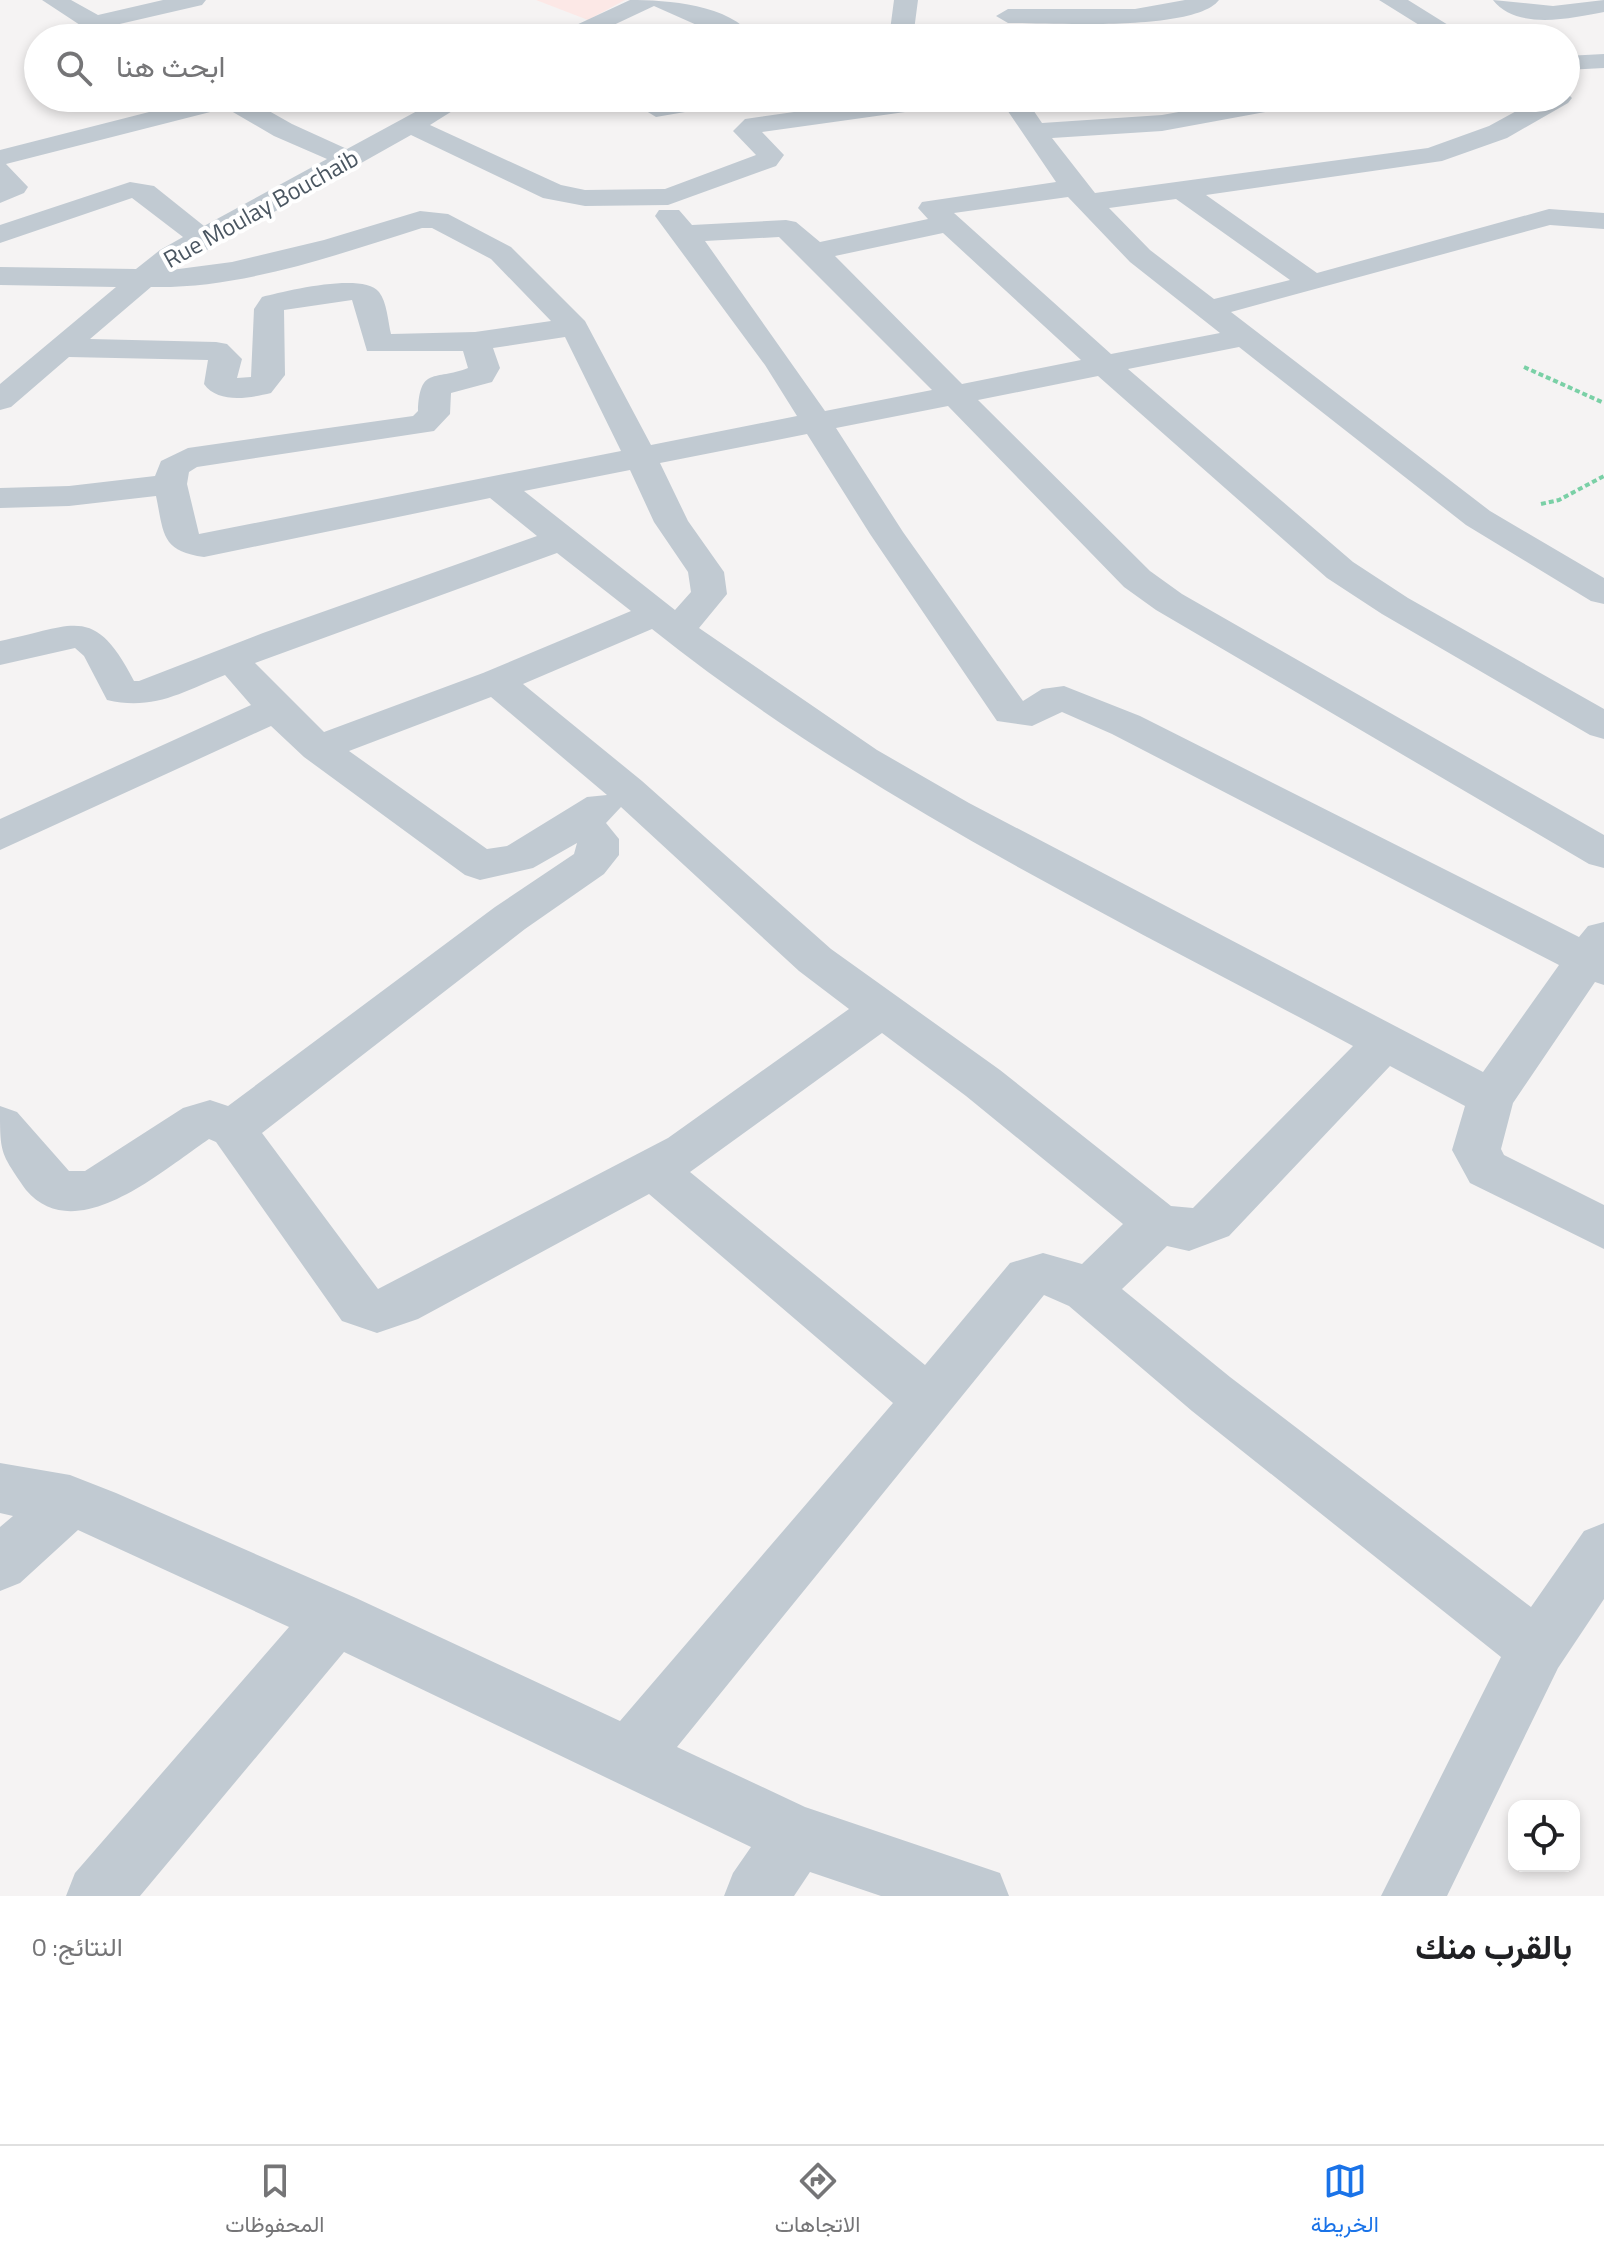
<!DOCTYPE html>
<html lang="ar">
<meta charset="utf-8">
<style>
:root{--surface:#fff;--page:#f6f6f6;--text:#202124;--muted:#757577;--line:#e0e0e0;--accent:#1a73e8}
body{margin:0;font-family:"Titillium Web",Vazirmatn,sans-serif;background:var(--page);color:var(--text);direction:rtl}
.controls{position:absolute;right:24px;bottom:24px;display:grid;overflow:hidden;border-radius:16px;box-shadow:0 4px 12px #0003}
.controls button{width:72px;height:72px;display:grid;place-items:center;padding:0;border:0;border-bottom:2px solid var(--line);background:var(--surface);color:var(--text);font:40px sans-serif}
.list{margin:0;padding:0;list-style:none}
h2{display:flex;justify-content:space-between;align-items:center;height:104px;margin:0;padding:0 32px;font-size:34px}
h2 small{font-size:26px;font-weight:400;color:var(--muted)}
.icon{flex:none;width:44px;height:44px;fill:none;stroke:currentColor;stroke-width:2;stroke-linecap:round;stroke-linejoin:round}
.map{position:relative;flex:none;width:1604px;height:1896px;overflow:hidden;direction:ltr}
.search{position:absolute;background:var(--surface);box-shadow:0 4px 12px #0003;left:24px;right:24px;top:24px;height:88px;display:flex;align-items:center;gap:20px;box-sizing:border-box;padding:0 28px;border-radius:44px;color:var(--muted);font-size:30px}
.sheet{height:248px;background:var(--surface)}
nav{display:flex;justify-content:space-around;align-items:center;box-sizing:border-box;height:112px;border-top:2px solid var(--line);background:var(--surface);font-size:22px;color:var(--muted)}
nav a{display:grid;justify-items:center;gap:4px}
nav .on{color:var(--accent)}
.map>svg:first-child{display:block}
</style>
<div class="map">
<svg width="1604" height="1896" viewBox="0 0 1604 1896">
<rect width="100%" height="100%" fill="#f5f3f3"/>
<path fill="#fce8e6" d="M 536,0 L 625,0 L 588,20 Z"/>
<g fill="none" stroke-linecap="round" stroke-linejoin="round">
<path stroke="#7ad0a6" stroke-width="4" stroke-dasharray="5 3" stroke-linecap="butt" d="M 1524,367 L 1604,403
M 1541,504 L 1559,500 L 1604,476"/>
<path fill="#c1cad2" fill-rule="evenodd" d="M 42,0 L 71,0 L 98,15 L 163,0 L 206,0 L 202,5 L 98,29 L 80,25 Z
M 630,0 C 667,0 730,4 754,38 L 726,38 L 654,6 L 586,38 L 555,38 L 559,33 Z
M 894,0 L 918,0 L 913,38 L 889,38 Z
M 1185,0 L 1219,0 C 1195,32 1048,23 1008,23 L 996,16 L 1008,9 L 1135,9 Z
M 1379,0 L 1408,0 L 1469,38 L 1440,38 Z
M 1493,0 L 1553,6 L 1604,0 L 1604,12 C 1572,18 1517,31 1493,0 Z
M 362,26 L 399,33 L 403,38 L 326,38 L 330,33 Z
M 1604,54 L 1604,68 L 1566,70 L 1566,56 Z
M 1566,92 L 1572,98 L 1568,103 L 1507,138 L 1442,161 L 1206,195 L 1317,273 L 1549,209 L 1604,213 L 1604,229 L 1550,225 L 1231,312 L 1490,511 L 1604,578 L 1604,604 L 1591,601 L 1466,525 L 1239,347 L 1128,369 L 1353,562 L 1408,598 L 1604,709 L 1604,739 L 1590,735 L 1382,614 L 1327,578 L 1098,376 L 978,400 L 1150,571 L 1182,594 L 1604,835 L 1604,868 L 1589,864 L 1156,610 L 1124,587 L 948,406 L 836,428 L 903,532 L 1023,701 L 1042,689 L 1064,686 L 1140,716 L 1579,937 L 1588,926 L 1604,922 L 1604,985 L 1595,982 L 1513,1103 L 1501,1149 L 1504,1155 L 1604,1205 L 1604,1249 L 1470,1183 L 1452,1150 L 1465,1106 L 1390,1066 L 1229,1236 L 1189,1251 L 1167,1246 L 1122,1289 L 1230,1377 L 1531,1607 L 1584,1531 L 1604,1523 L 1604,1599 L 1558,1668 L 1447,1896 L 1381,1896 L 1501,1657 L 1192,1411 L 1069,1306 L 1044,1295 L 677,1747 L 805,1807 L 1000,1873 L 1009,1896 L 881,1896 L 810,1872 L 794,1896 L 724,1896 L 733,1873 L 751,1847 L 344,1652 L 140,1896 L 66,1896 L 75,1873 L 289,1627 L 78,1530 L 20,1583 L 0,1591 L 0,1527 L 13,1516 L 0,1513 L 0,1463 L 70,1475 L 116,1493 L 356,1598 L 620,1721 L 893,1403 L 649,1194 L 418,1319 L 377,1333 L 342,1321 L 216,1142 L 209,1139 C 164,1169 76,1249 26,1190 C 0,1152 0,1154 0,1106 L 17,1112 L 69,1171 L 85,1171 L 183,1108 L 210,1100 L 228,1106 L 495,907 L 574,854 L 577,843 L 533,868 L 480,880 L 465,875 L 304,757 L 271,726 L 0,850 L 0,819 L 251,705 L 225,675 C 183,692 153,711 107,700 L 84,656 L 75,648 L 0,665 L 0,641 C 74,626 94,603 134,681 L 139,681 L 263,633 L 537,536 L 490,498 L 204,557 C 161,551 164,534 156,496 L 69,506 L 0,508 L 0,488 L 69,486 L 155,476 L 161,461 L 188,448 L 413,416 L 418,411 C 420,366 434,381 468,368 L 463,351 L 367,351 L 352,300 L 284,310 L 285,375 L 271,393 C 250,398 218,404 204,384 L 208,360 L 69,357 L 11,407 L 0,410 L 0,384 L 116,287 L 0,285 L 0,267 L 136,269 L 160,250 L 183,237 L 132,198 L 0,243 L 0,225 L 130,182 L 154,186 L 204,226 L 327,159 L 274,136 L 226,108 L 6,164 L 28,187 L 24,193 L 0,203 L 0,150 L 204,98 L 246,98 L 292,124 L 347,149 L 441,98 L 473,98 L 430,125 L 561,185 L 585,190 L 665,189 L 756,155 L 733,131 L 745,119 L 893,98 L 961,98 L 948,106 L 762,132 L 784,155 L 776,166 L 668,205 L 585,206 L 543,198 L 411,135 L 171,270 L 232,262 L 324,240 L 420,211 L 448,214 L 511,247 L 585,321 L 651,445 L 797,416 L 765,365 L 655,216 L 659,210 L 679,210 L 692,225 L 786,220 L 796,222 L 820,242 L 928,219 L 918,208 L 922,202 L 1056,182 L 999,98 L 1025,98 L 1042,123 L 1162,115 L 1256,98 L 1311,98 L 1298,106 L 1162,131 L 1052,138 L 1095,193 L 1428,148 L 1489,126 L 1540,98 L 1566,98 ZM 1068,197 L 1130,262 L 1220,333 L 1111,354 L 954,213 ZM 1176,199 L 1290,280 L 1214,299 L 1150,250 L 1109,208 ZM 422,228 L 432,228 L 491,259 L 551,321 L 475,332 L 391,334 C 388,322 387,302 379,292 C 363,272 286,291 262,297 L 254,309 L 251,377 L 237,378 L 242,359 L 227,344 L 216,342 L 90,339 L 151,287 C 242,289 336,255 422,228 ZM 943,233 L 1081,360 L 962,384 L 835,256 ZM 779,237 L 932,390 L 825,411 L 705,241 ZM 565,337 L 621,451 L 199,534 L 187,484 L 189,472 L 197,467 L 434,431 L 450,414 L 451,393 L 492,382 L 500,368 L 493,348 ZM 807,434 L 870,534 L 997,721 L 1032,726 L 1062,712 L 1112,734 L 1559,965 L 1483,1072 L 969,803 L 877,750 L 699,628 L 727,594 L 724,572 L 688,521 L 660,463 ZM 630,470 L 654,522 L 688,572 L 691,592 L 675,610 L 524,491 ZM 557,553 L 631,611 L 483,673 L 324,732 L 255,663 ZM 652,629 C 865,799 1114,917 1353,1046 L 1193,1208 L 1171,1206 L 1000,1070 L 831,949 L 642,781 L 523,684 ZM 491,697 L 607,795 L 587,797 L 507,846 L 487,849 L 349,751 ZM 621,807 L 799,971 L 849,1009 L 668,1138 L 378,1289 L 262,1133 L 525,929 L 604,874 L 619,855 L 619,839 L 606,823 ZM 882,1033 L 966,1096 L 1123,1224 L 1082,1264 L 1043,1253 L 1010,1263 L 925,1365 L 690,1172 Z
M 675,98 L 733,98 L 720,106 L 656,117 L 643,109 L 647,104 Z"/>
</g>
<g text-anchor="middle" stroke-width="8" stroke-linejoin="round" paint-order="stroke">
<g font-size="24" fill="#4a5661" stroke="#fff">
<text transform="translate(261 209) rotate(-29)" y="8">Rue Moulay Bouchaib</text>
</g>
</g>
</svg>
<div class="controls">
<button><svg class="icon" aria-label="locate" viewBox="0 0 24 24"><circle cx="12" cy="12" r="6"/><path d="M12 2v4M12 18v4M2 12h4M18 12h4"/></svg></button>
</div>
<div class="search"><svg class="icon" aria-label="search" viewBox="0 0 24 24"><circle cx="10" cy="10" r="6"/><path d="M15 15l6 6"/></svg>ابحث هنا</div>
</div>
<section class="sheet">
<h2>بالقرب منك<small>النتائج: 0</small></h2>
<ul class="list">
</ul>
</section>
<nav>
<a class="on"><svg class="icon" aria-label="map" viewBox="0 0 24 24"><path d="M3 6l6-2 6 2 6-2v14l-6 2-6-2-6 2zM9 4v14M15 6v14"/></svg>الخريطة</a>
<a><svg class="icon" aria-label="directions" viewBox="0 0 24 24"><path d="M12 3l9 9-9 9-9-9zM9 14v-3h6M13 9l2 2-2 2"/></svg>الاتجاهات</a>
<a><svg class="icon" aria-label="saved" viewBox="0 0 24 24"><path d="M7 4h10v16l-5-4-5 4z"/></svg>المحفوظات</a>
</nav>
